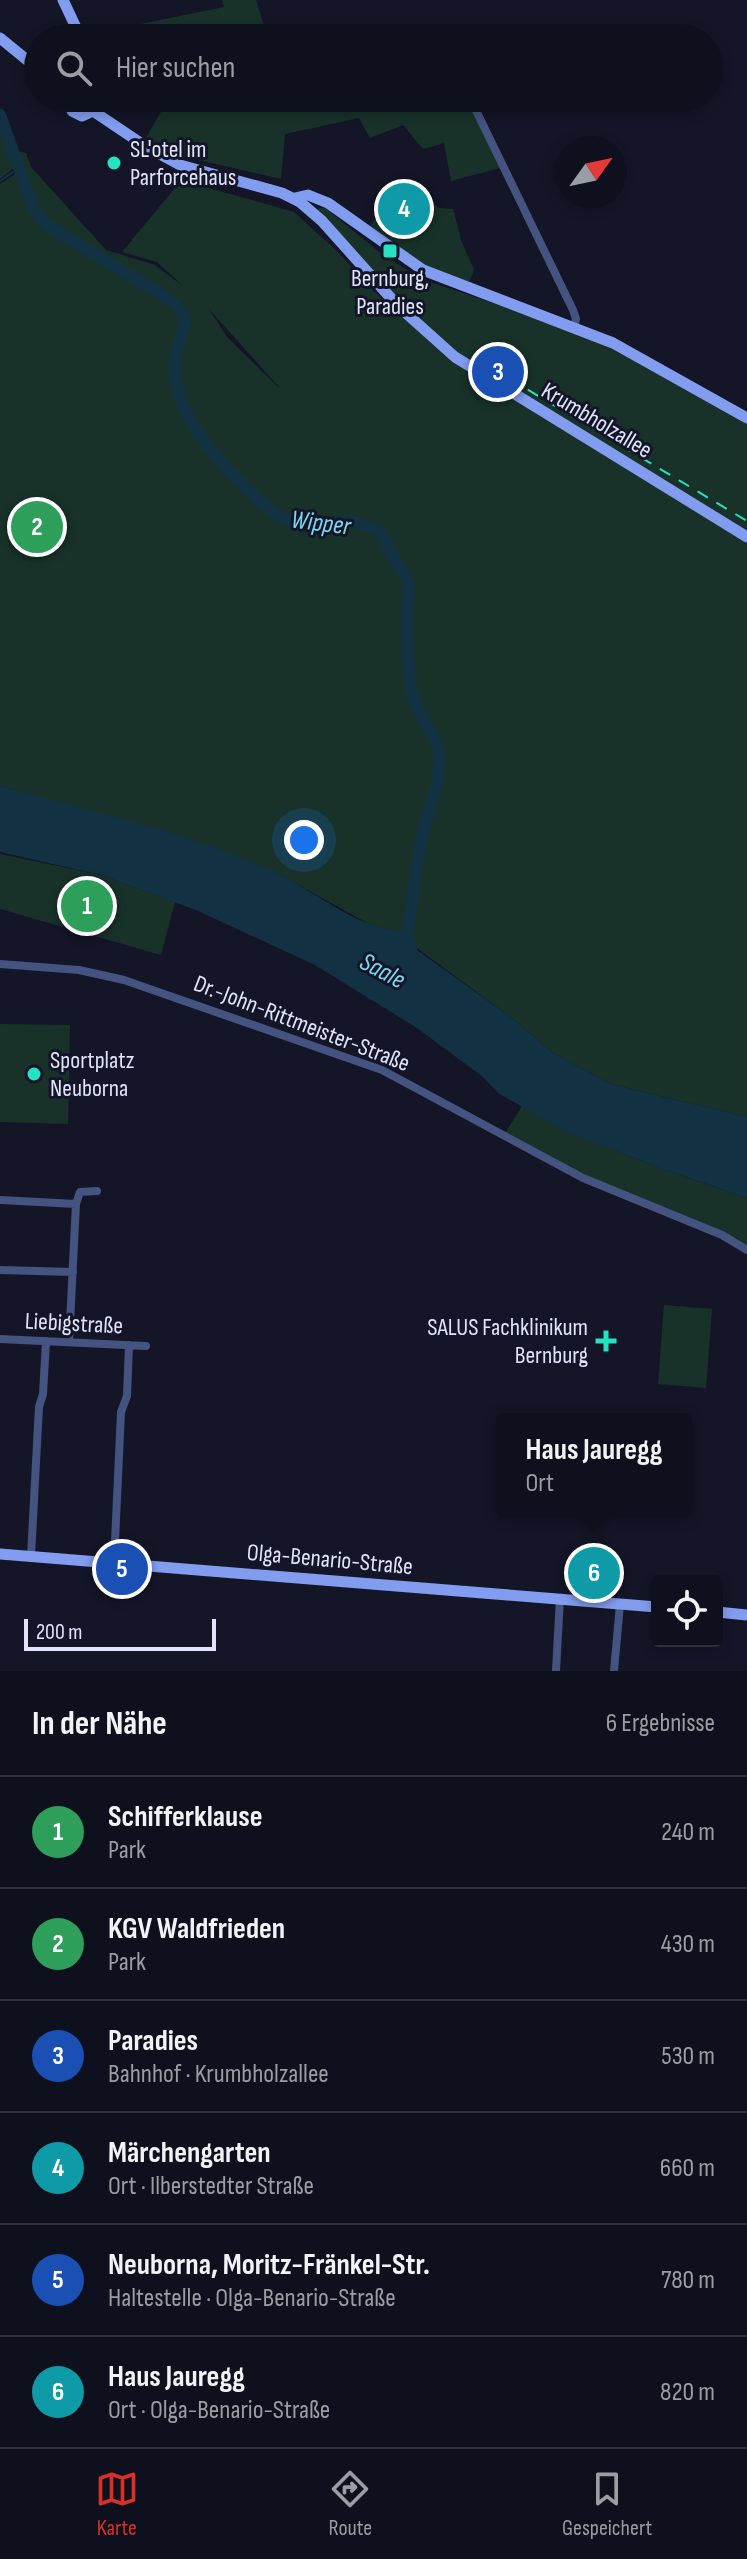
<!DOCTYPE html>
<html lang="de">
<meta charset="utf-8">
<style>
:root{--surface:#0f101e;--page:#181927;--text:#f1f3f6;--muted:#9b9da4;--line:#2f303c;--accent:#d93025}
body{margin:0;font-family:"Sofia Sans Condensed",sans-serif;background:var(--page);color:var(--text)}
.controls{position:absolute;right:24px;bottom:24px;display:grid;overflow:hidden;border-radius:8px;box-shadow:0 4px 12px #0003}
.controls button{width:72px;height:72px;display:grid;place-items:center;padding:0;border:0;border-bottom:2px solid var(--line);background:var(--surface);color:var(--text);font:40px sans-serif}
.compass{position:absolute;left:555px;top:136px;width:72px;height:72px;border-radius:50%;background:var(--surface);box-shadow:0 4px 12px #0003;rotate:57deg}
.scale{position:absolute;left:24px;bottom:20px;width:192px;box-sizing:border-box;padding-left:8px;border:4px solid #e0e4fb;border-top:0;font-size:22px;line-height:28px;white-space:nowrap;color:#e0e4fb;-webkit-text-stroke:6px #141628;paint-order:stroke}
.you{position:absolute;left:304px;top:840px;width:28px;height:28px;margin:-20px;border:6px solid #fff;border-radius:50%;background:#1a73e8;box-shadow:0 0 0 12px #1a73e833}
.badge{display:grid;place-items:center;width:52px;height:52px;border-radius:50%;background:var(--accent);color:#fff;font-size:26px;font-weight:700}
.pin{position:absolute;translate:-50% -50%;border:4px solid #fff;box-shadow:0 2px 8px #0006}
.popup{position:absolute;left:496px;top:1413px;width:196px;height:104px;box-sizing:border-box;display:grid;place-content:center;border-radius:8px;background:var(--surface);filter:drop-shadow(0 2px 6px #0005);font-size:26px;white-space:nowrap;color:var(--muted)}
.popup b{font-size:30px;color:var(--text)}
.popup::after{content:'';position:absolute;left:50%;top:100%;margin-left:-16px;border:16px solid transparent;border-top-color:var(--surface)}
.list{margin:0;padding:0;list-style:none}
h2{display:flex;justify-content:space-between;align-items:center;height:104px;margin:0;padding:0 32px;font-size:34px}
h2 small{font-size:26px;font-weight:400;color:var(--muted)}
.list li{display:grid;grid-template-columns:52px 1fr auto;gap:24px;align-items:center;box-sizing:border-box;height:112px;padding:0 32px;border-top:2px solid var(--line)}
.list b{display:block;font-size:30px;white-space:nowrap}
.list p{margin:0;font-size:26px;white-space:nowrap;color:var(--muted)}
.list em{font-size:26px;font-style:normal;color:var(--muted)}
.icon{flex:none;width:44px;height:44px;fill:none;stroke:currentColor;stroke-width:2;stroke-linecap:round;stroke-linejoin:round}
.map{position:relative;flex:none;width:747px;height:1671px;overflow:hidden}
.search{position:absolute;background:var(--surface);box-shadow:0 4px 12px #0003;left:24px;right:24px;top:24px;height:88px;display:flex;align-items:center;gap:20px;box-sizing:border-box;padding:0 28px;border-radius:44px;color:var(--muted);font-size:30px}
.sheet{height:776px;background:var(--surface)}
nav{display:flex;justify-content:space-around;align-items:center;box-sizing:border-box;height:112px;border-top:2px solid var(--line);background:var(--surface);font-size:22px;color:var(--muted)}
nav a{display:grid;justify-items:center;gap:4px}
nav .on{color:var(--accent)}
.map>svg:first-child{display:block}
</style>
<div class="map">
<svg width="747" height="1671" viewBox="0 0 747 1671">
<rect width="100%" height="100%" fill="#141628"/>
<path fill="#18322a" fill-rule="evenodd" d="M 222,0 L 256,0 L 268,38 L 89,38 L 87,35 L 224,7 Z
M 428,24 L 433,25 L 439,38 L 367,38 Z
M 169,98 L 467,98 L 500,168 L 451,181 L 444,143 L 423,149 L 403,125 L 370,138 L 359,118 L 285,134 L 281,179 L 168,153 L 146,138 Z
M 0,127 L 14,144 L 15,167 L 0,179 Z
M 17,151 L 26,153 L 31,167 L 106,250 L 155,265 L 184,287 L 157,262 L 122,252 L 184,177 L 212,189 L 294,212 L 339,253 L 371,289 L 469,372 L 747,543 L 747,1117 L 611,1084 L 553,1053 L 509,1016 L 395,932 L 371,925 L 284,877 L 223,851 L 0,786 L 0,184 L 14,175 L 19,168 ZM 209,309 L 279,387 L 279,388 L 227,337 Z
M 408,181 L 439,208 L 453,209 L 461,240 L 474,270 L 469,282 L 420,265 L 370,225 Z
M 324,207 L 383,255 L 424,280 L 567,328 L 610,348 L 747,423 L 747,535 L 480,371 L 410,311 L 317,209 Z
M 0,854 L 101,875 L 175,902 L 161,955 L 0,909 Z
M 0,1024 L 70,1025 L 68,1124 L 0,1122 Z
M 522,1106 C 593,1146 670,1172 747,1198 L 747,1248 L 714,1228 L 557,1163 L 504,1135 Z
M 664,1305 L 712,1309 L 706,1388 L 658,1384 Z"/>
<path fill="#123243" d="M 0,786 C 95,813 197,833 286,878 C 319,895 370,936 407,930 L 416,939 L 417,950 L 509,1016 L 553,1053 L 611,1084 L 747,1117 L 747,1198 L 660,1168 L 567,1132 L 498,1093 L 483,1077 L 417,1028 L 315,965 L 196,910 L 101,875 L 0,852 Z"/>
<g fill="none" stroke-linecap="round" stroke-linejoin="round">
<path stroke="#123243" stroke-width="2" d="M 0,181 L 19,168"/>
<path stroke="#123243" stroke-width="12" d="M 0,115 L 33,207 L 46,225 L 166,297 C 198,320 179,330 175,360 C 171,386 187,418 202,438 C 217,459 271,519 294,523 C 319,528 348,515 372,528 C 388,537 385,543 392,556 C 397,565 405,571 408,582 C 410,594 407,606 407,618 C 407,643 407,672 413,696 C 418,718 438,733 439,756 C 441,783 429,808 423,833 C 414,870 414,909 404,946"/>
<path stroke="#455381" stroke-width="8" d="M 470,98 L 573,310 L 576,319 L 574,327
M 0,964 L 79,970 L 124,980 L 382,1070 L 583,1178 L 722,1235 L 747,1250
M 0,1200 L 76,1204 L 80,1192 L 97,1191
M 0,1270 L 73,1272
M 0,1339 L 146,1346
M 69,1342 L 76,1204
M 31,1556 L 39,1407 L 43,1394 L 46,1341
M 114,1563 L 121,1412 L 127,1396 L 129,1345
M 556,1671 L 560,1598
M 614,1671 L 620,1604"/>
<path stroke="#829def" stroke-width="11" d="M 63,0 L 81,38
M 0,38 L 38,69
M 70,98 L 72,111 L 82,116 L 93,111 L 96,98
M 93,111 L 145,146 L 180,165 L 282,193 L 300,202 L 322,221 L 398,306 L 455,357 L 747,537
M 295,198 L 308,195 L 328,203 L 423,270 L 613,343 L 747,418
M 0,1554 L 657,1607
M 717,1612 L 747,1615"/>
<path stroke="#24e3c2" stroke-width="2" stroke-dasharray="12 10" stroke-linecap="butt" d="M 490,367 L 747,521"/>
</g>
<g fill="#24e3c2" stroke="#141628" stroke-width="3">
<circle cx="114" cy="163" r="8"/>
<rect x="382" y="243" width="16" height="16" rx="4"/>
<circle cx="34" cy="1074" r="8"/>
<path d="M602 1329h8v8h8v8h-8v8h-8v-8h-8v-8h8z"/>
</g>
<g text-anchor="middle" stroke-width="6" stroke-linejoin="round" paint-order="stroke">
<g font-size="24" fill="#e0e4fb" stroke="#141628" text-anchor="start">
<text x="130" y="157">SL'otel im<tspan x="130" dy="28">Parforcehaus</tspan></text>
<text x="390" y="286" text-anchor="middle">Bernburg,<tspan x="390" dy="28">Paradies</tspan></text>
<text x="50" y="1068">Sportplatz<tspan x="50" dy="28">Neuborna</tspan></text>
<text x="588" y="1335" text-anchor="end">SALUS Fachklinikum<tspan x="588" dy="28">Bernburg</tspan></text>
</g>
<g font-size="24" fill="#e0e4fb" stroke="#141628">
<text transform="translate(597 420) rotate(31)" y="8">Krumbholzallee</text>
<text transform="translate(302 1023) rotate(21)" y="8">Dr.-John-Rittmeister-Straße</text>
<text transform="translate(74 1323) rotate(3)" y="8">Liebigstraße</text>
<text transform="translate(330 1559) rotate(5)" y="8">Olga-Benario-Straße</text>
</g>
<g font-size="26" font-style="italic" fill="#7ad8ee" stroke="#141628">
<text transform="translate(321 522) rotate(7)" y="9">Wipper</text>
<text transform="translate(383 970) rotate(28)" y="9">Saale</text>
</g>
</g>
</svg>
<div class="controls">
<button><svg class="icon" aria-label="locate" viewBox="0 0 24 24"><circle cx="12" cy="12" r="6"/><path d="M12 2v4M12 18v4M2 12h4M18 12h4"/></svg></button>
</div>
<svg class="compass" viewBox="-18 -18 36 36"><path d="M0-13l5 13h-10z" fill="#e53935"/><path d="M0 13l5-13h-10z" fill="#9b9da4"/></svg>
<div class="scale">200 m</div>
<div class="you"></div>
<div class="pin badge" style="left:87px;top:906px;background:#2e9e5b">1</div>
<div class="pin badge" style="left:37px;top:527px;background:#2e9e5b">2</div>
<div class="pin badge" style="left:498px;top:372px;background:#1a4fb4">3</div>
<div class="pin badge" style="left:404px;top:209px;background:#0f9aa8">4</div>
<div class="pin badge" style="left:122px;top:1569px;background:#1a4fb4">5</div>
<div class="pin badge" style="left:594px;top:1573px;background:#0f9aa8">6</div>
<div class="popup"><b>Haus Jauregg</b>Ort</div>
<div class="search"><svg class="icon" aria-label="search" viewBox="0 0 24 24"><circle cx="10" cy="10" r="6"/><path d="M15 15l6 6"/></svg>Hier suchen</div>
</div>
<section class="sheet">
<h2>In der Nähe<small>6 Ergebnisse</small></h2>
<ul class="list">
<li><span class="badge" style="background:#2e9e5b">1</span><div><b>Schifferklause</b><p>Park</p></div><em>240 m</em></li>
<li><span class="badge" style="background:#2e9e5b">2</span><div><b>KGV Waldfrieden</b><p>Park</p></div><em>430 m</em></li>
<li><span class="badge" style="background:#1a4fb4">3</span><div><b>Paradies</b><p>Bahnhof · Krumbholzallee</p></div><em>530 m</em></li>
<li><span class="badge" style="background:#0f9aa8">4</span><div><b>Märchengarten</b><p>Ort · Ilberstedter Straße</p></div><em>660 m</em></li>
<li><span class="badge" style="background:#1a4fb4">5</span><div><b>Neuborna, Moritz-Fränkel-Str.</b><p>Haltestelle · Olga-Benario-Straße</p></div><em>780 m</em></li>
<li><span class="badge" style="background:#0f9aa8">6</span><div><b>Haus Jauregg</b><p>Ort · Olga-Benario-Straße</p></div><em>820 m</em></li>
</ul>
</section>
<nav>
<a class="on"><svg class="icon" aria-label="map" viewBox="0 0 24 24"><path d="M3 6l6-2 6 2 6-2v14l-6 2-6-2-6 2zM9 4v14M15 6v14"/></svg>Karte</a>
<a><svg class="icon" aria-label="directions" viewBox="0 0 24 24"><path d="M12 3l9 9-9 9-9-9zM9 14v-3h6M13 9l2 2-2 2"/></svg>Route</a>
<a><svg class="icon" aria-label="saved" viewBox="0 0 24 24"><path d="M7 4h10v16l-5-4-5 4z"/></svg>Gespeichert</a>
</nav>
